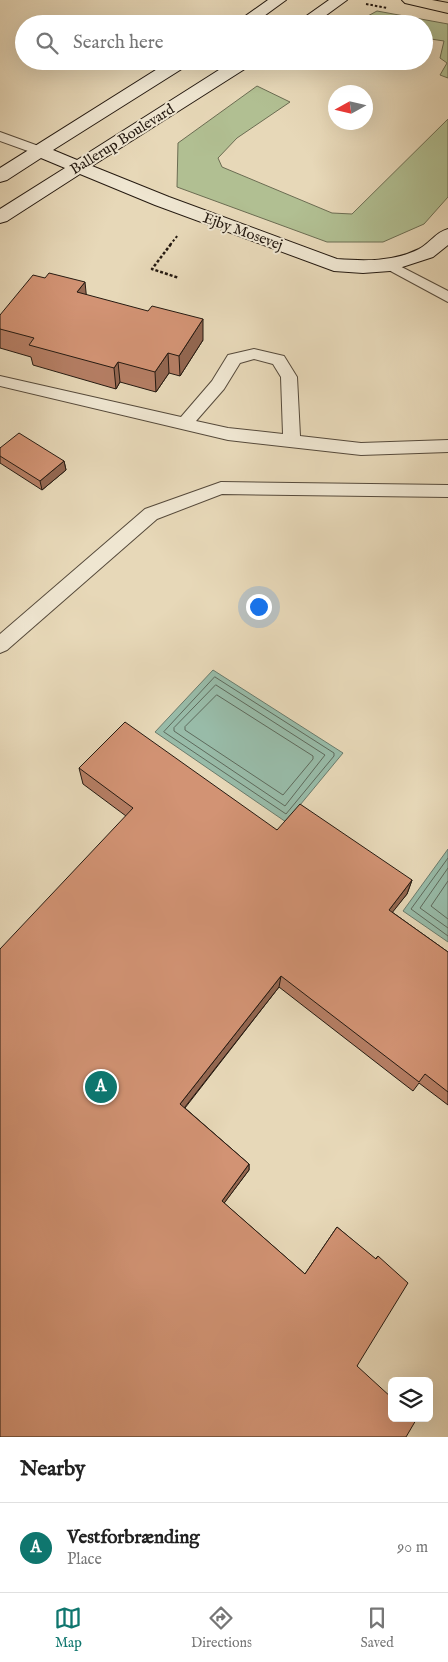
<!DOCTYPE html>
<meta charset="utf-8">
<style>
:root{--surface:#fff;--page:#f6f6f6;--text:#222;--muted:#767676;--line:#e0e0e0;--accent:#0f766e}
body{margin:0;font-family:"IM FELL English",serif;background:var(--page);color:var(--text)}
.controls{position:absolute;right:15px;bottom:15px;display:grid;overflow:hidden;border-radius:8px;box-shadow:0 5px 20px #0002}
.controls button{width:45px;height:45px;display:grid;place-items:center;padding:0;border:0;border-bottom:1px solid var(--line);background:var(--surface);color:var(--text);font:25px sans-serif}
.compass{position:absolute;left:328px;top:85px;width:45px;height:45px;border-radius:50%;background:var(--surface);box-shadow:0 5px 20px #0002;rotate:262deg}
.you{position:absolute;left:258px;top:606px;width:18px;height:18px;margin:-12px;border:4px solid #fff;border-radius:50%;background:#1a73e8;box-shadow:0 0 0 8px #1a73e833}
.badge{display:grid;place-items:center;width:32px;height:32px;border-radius:50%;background:var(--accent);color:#fff;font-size:16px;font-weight:700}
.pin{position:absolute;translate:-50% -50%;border:2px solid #fff;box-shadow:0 1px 5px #0006}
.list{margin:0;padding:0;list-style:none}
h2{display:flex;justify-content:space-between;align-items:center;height:65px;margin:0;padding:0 20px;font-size:21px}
h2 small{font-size:16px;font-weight:400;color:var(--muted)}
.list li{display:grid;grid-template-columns:32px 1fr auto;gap:15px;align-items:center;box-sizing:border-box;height:90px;padding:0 20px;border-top:1px solid var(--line)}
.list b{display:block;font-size:19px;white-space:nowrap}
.list p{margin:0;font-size:16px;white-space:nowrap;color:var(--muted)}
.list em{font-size:16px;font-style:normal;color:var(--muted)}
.icon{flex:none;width:28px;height:28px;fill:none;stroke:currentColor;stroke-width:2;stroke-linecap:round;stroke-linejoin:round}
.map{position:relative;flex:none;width:448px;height:1437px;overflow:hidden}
.search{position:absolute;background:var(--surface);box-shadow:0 5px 20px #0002;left:15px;right:15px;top:15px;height:55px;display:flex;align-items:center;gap:12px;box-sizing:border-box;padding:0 18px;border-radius:28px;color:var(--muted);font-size:19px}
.sheet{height:155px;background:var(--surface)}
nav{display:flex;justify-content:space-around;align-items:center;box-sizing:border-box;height:70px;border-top:1px solid var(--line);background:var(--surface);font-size:14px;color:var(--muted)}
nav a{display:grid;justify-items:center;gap:2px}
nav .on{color:var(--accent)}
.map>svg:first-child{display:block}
</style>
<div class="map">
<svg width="448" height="1437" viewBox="0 0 448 1437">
<rect width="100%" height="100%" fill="#e7d8b8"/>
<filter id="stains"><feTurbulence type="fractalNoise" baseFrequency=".004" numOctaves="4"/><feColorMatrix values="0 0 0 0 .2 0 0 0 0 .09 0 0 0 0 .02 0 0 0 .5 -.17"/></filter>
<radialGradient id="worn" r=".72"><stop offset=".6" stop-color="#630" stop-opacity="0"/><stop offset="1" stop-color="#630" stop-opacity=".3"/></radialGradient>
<path fill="#b1bf92" stroke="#6b6c52" d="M 377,11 L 448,24 L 448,78 L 440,75 L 447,63 L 440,58 L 444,41 L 424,38 L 424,24 L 353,24 Z
M 257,86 L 290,102 L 237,138 L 218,158 L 222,167 L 332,213 L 352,214 L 448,119 L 448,197 L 424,224 L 383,242 L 327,242 L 177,187 L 178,143 Z"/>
<path fill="#98bba8" stroke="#6a7b6c" d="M 213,670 L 343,753 L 286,822 L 155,732 Z
M 448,849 L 448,942 L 403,911 Z"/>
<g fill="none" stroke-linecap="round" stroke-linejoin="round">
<path stroke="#5e6a5c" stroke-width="1" d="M 215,677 L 334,753 L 334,756 L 286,814 L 164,732 Z
M 216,685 L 325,755 L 285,806 L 174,731 L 174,728 Z
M 217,695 L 313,756 L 313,759 L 283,795 L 185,730 L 185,727 Z
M 448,858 L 411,909 L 448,936
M 448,868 L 420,908 L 448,928
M 448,881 L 431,906 L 448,919"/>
<defs>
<path id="lane" d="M 0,132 L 44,148 L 46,151 L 39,155 L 0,141 Z
M 390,261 L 448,291 L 448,302 L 385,268 L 383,265 L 385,262 Z
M 254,349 L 284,356 L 297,377 L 300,436 L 361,443 L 448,440 L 448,452 L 361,455 L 228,440 L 0,386 L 0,376 L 181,417 L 212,381 L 228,355 ZM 254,359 L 273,364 L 281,377 L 283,434 L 228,428 L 196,421 L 224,389 L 240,363 Z
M 221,482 L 448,485 L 448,497 L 222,494 L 157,519 L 7,650 L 0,653 L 0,634 L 145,509 Z"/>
<path id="secondary" d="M 268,0 L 286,0 L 253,24 L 234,24 Z
M 329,0 L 347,0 L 314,24 L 295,24 Z
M 170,61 L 190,61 L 188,65 L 53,150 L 77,160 L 233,61 L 253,61 L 251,65 L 92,166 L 169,197 L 337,259 C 364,261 393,262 419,249 C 430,243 436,232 448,229 L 448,245 L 433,257 L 390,271 L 363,273 L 334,271 L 155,205 L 80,174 L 7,221 L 0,223 L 0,209 L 65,168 L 41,158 L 7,180 L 0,182 L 0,168 Z"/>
<path id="primary" d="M 402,0 L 432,0 L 448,3 L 448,13 L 405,3 Z"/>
</defs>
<use href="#lane" stroke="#564a3b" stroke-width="2"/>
<use href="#secondary" stroke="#251a11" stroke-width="2"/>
<use href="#primary" stroke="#251a11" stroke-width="2"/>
<path stroke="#251a11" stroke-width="2" stroke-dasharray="2.5 2" stroke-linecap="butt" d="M 366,4 L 387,8
M 170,245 L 178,235"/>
<path stroke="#251a11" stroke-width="2.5" stroke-dasharray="3 2" stroke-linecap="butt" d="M 171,244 L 152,269 L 179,278"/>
<use href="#lane" fill="#efe6d1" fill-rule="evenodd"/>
<use href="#secondary" fill="#efe6d1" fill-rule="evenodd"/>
<use href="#primary" fill="#e7d8b8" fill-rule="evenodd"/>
</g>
<path fill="#b57e64" stroke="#251a11" d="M 86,295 L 203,340 L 180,376 L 169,373 L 156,392 L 120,382 L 116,389 L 33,365 L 31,357 L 0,348 L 0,315 Z
M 0,448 L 64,461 L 66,470 L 42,490 L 0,463 Z
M 79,768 L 277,830 L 412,880 L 407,894 L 392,912 L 448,952 L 448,1105 L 419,1083 L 413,1091 L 279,987 L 185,1108 L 249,1164 L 249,1170 L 224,1203 L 305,1274 L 337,1227 L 375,1259 L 378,1256 L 357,1366 L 0,1437 L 126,816 L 83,784 Z"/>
<path fill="#936751" stroke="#251a11" d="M 85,282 L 87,302 L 77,292 Z
M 203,319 L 203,340 L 180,376 L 179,356 Z
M 168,353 L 169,373 L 156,392 L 155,372 Z
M 118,362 L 120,382 L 116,389 L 114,368 Z
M 64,461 L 66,470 L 42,490 L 40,481 Z
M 412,880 L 407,894 L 384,923 L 389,910 Z
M 281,976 L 279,987 L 181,1112 L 180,1104 Z
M 249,1164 L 249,1170 L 222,1206 L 222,1201 Z"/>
<path fill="#d29374" stroke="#251a11" d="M 49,273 L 85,282 L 77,292 L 148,311 L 152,306 L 203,319 L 179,356 L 168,353 L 155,372 L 118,362 L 114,368 L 29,345 L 34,338 L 0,329 L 0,315 L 33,275 L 45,278 Z
M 19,433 L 64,461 L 40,481 L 0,456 L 0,448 Z
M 125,722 L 277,830 L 300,804 L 412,880 L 389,910 L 448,952 L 448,1092 L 425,1074 L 419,1082 L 281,976 L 180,1104 L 249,1164 L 222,1201 L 305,1274 L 337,1227 L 376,1259 L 378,1256 L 408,1283 L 357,1366 L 392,1398 L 392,1418 L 415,1418 L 416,1420 L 406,1437 L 0,1437 L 0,949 L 133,808 L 79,768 Z"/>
<g text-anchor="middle" stroke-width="4" stroke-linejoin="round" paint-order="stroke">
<g font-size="15" fill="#251a11" stroke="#efe6d1">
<text transform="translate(122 139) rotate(-32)" y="5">Ballerup Boulevard</text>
<text transform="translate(243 231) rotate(20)" y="5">Ejby Mosevej</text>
</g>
</g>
<rect width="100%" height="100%" filter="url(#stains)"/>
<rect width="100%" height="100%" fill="url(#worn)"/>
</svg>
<div class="controls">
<button><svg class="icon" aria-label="layers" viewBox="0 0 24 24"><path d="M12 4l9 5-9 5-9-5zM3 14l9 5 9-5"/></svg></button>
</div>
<svg class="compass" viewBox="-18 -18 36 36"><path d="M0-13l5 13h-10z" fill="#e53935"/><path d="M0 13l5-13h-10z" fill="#767676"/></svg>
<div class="you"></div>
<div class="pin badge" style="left:101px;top:1087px">A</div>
<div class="search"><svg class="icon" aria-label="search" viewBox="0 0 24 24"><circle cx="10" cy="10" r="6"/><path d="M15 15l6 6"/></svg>Search here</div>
</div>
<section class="sheet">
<h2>Nearby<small></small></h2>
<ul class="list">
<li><span class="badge">A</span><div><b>Vestforbrænding</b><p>Place</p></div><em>90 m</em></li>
</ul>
</section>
<nav>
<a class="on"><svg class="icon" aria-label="map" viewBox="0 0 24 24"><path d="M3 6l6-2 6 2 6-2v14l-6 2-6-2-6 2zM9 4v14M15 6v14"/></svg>Map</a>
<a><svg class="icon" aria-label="directions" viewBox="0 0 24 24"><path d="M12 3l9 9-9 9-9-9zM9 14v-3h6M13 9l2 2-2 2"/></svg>Directions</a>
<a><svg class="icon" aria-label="saved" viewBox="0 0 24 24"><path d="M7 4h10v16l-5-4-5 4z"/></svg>Saved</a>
</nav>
